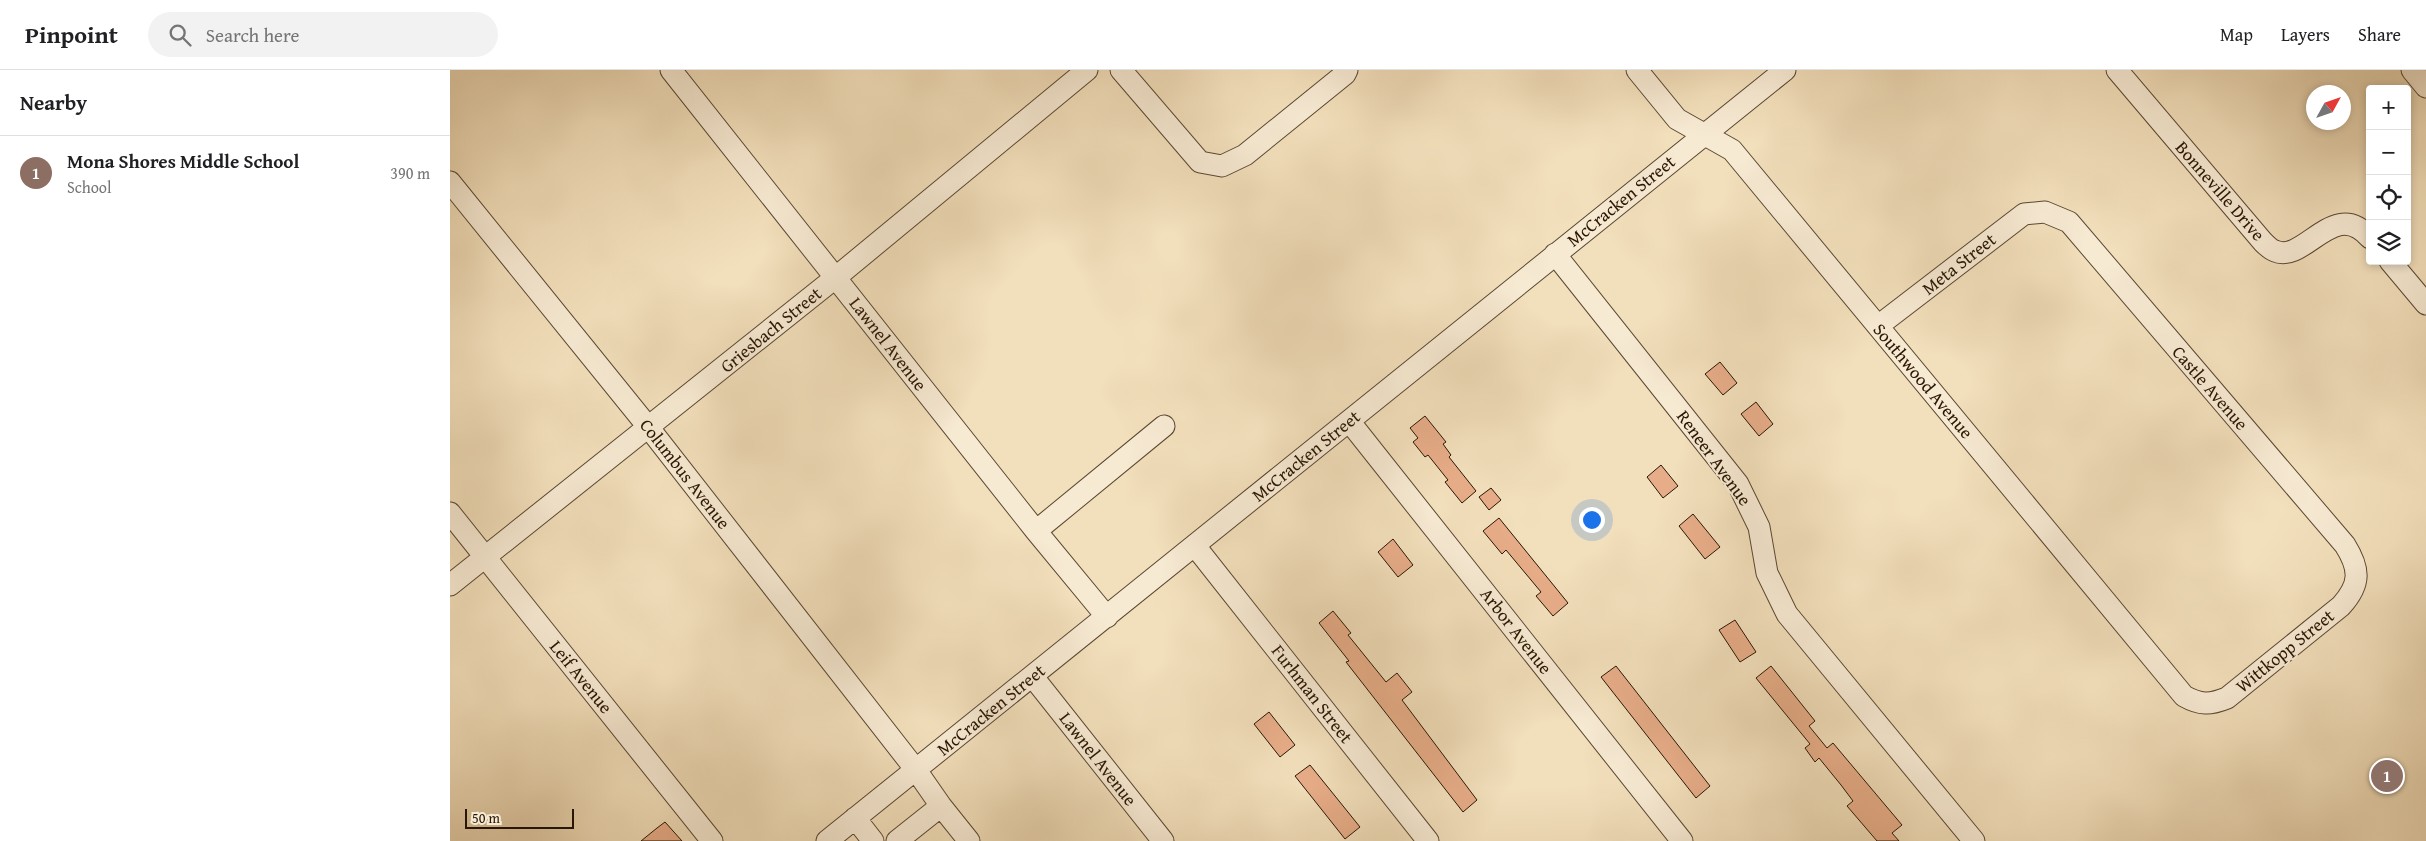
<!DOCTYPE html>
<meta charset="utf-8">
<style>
:root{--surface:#fff;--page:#f2f2f2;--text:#202124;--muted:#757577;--line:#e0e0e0;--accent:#b45309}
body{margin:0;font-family:"Gentium Book Plus",serif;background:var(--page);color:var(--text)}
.controls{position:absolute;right:15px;top:15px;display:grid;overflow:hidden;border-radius:5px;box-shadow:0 2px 8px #0003}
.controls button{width:45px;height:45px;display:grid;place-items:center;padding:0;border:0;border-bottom:1px solid var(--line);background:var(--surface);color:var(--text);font:25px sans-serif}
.compass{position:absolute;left:1856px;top:15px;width:45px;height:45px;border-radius:50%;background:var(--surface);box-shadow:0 2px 8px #0003;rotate:50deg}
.scale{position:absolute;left:15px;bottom:12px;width:109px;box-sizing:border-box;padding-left:5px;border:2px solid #291604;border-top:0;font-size:14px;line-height:18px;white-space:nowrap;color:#291604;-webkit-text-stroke:4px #f7ead3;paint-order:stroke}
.you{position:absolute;left:1141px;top:449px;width:18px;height:18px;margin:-12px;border:4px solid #fff;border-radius:50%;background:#1a73e8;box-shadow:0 0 0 8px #1a73e833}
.badge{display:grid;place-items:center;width:32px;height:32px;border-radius:50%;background:var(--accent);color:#fff;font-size:16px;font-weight:700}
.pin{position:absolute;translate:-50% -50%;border:2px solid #fff;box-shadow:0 1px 5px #0006}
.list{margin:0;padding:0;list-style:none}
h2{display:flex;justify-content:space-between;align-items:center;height:65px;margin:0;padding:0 20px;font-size:21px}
h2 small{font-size:16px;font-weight:400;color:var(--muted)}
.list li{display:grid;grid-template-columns:32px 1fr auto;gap:15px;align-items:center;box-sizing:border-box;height:75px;padding:0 20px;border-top:1px solid var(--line)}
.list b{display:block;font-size:19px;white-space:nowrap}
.list p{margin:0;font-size:16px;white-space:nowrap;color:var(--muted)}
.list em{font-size:16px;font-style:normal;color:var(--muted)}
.icon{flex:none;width:28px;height:28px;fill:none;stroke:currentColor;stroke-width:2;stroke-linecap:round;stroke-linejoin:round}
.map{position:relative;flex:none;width:1976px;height:771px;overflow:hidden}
header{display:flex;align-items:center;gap:30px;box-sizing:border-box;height:70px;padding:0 25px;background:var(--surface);border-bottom:1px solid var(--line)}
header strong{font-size:24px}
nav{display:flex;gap:28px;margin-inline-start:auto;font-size:18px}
.search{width:350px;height:45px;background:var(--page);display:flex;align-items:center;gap:12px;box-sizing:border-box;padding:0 18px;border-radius:28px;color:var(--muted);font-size:19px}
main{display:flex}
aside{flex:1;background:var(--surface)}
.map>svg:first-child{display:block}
</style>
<header>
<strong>Pinpoint</strong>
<div class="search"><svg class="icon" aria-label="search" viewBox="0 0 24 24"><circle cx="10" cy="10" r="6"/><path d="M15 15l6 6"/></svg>Search here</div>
<nav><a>Map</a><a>Layers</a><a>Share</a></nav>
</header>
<main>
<aside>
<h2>Nearby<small></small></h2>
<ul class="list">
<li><span class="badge" style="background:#8d6e63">1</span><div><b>Mona Shores Middle School</b><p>School</p></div><em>390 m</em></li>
</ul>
</aside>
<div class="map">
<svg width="1976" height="771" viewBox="0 0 1976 771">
<rect width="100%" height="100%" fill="#f2dfbb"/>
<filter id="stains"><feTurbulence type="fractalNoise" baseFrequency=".004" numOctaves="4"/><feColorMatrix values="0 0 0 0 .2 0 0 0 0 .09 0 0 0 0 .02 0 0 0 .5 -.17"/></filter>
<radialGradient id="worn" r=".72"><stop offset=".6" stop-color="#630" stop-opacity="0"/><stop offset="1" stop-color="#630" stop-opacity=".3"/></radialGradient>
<path fill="#e7ad88" stroke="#291604" d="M 1270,292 L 1287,313 L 1273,325 L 1255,304 Z
M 1306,332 L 1323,354 L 1309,366 L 1291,344 Z
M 975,346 L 996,372 L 993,374 L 1001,385 L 999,387 L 1026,421 L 1012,433 L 995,412 L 998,410 L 978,385 L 975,387 L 963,372 L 968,368 L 960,358 Z
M 1211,395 L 1228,416 L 1213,428 L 1197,407 Z
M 1041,418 L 1051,430 L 1039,440 L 1029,427 Z
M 1243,444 L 1270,477 L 1255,489 L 1229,456 Z
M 1049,448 L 1118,533 L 1103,546 L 1086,526 L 1091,522 L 1056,480 L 1052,484 L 1033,461 Z
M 943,469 L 963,495 L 948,507 L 928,482 Z
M 883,541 L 901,563 L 898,565 L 936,612 L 947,603 L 962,622 L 952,630 L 1027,730 L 1013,742 L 896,592 L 899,591 L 869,553 Z
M 1285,550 L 1306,582 L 1290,592 L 1269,560 Z
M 1166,596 L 1260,716 L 1246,728 L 1151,607 Z
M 1321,596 L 1365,651 L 1359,656 L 1377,678 L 1383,673 L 1452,755 L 1442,763 L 1449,771 L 1427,771 L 1397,736 L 1403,731 L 1391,715 L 1369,688 L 1365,692 L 1355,678 L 1360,674 L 1306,608 Z
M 819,642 L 845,675 L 830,687 L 804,654 Z
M 860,695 L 910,757 L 895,769 L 845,706 Z
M 215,752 L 232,771 L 191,771 L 207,758 Z"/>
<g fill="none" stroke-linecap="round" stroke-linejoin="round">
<defs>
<path id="minor" d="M 221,0 L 586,461 L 657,547
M 671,0 L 750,92 L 772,96 L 795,85 L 895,4 L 897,0
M 1187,0 L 1227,49 L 1282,80 L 1734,626 C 1750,635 1760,635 1777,628 L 1891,536 C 1911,514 1910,499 1895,475 L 1619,152 L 1595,142 L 1574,144 L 1428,256
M 1667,0 L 1813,172 C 1816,175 1821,180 1825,181 C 1855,194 1884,126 1920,168
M 1962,0 L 1976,17
M 0,112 L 199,358 L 466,700 L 491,736 L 447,771
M 1105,184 L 1288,414 L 1309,457 L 1317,503 L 1337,544 L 1524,771
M 1940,191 L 1976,234
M 899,351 L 1232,771
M 0,443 L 262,771
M 586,461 L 714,356
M 745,476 L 978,771
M 0,515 L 385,208 L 637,0
M 583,607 L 713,771
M 491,736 L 519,771
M 405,748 L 423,771
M 377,771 L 1335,0"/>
</defs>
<use href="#minor" stroke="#5b4832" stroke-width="23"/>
<use href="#minor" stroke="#f7ead3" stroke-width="21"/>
</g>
<g text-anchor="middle" stroke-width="4" stroke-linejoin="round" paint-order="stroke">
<g font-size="18" fill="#291604" stroke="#f7ead3">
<text transform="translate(1770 121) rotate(49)" y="6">Bonneville Drive</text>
<text transform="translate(1171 131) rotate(-39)" y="6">McCracken Street</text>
<text transform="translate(1509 194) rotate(-38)" y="6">Meta Street</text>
<text transform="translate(321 260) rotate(-39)" y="6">Griesbach Street</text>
<text transform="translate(438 274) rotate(52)" y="6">Lawnel Avenue</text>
<text transform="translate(1473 311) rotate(50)" y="6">Southwood Avenue</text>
<text transform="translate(1760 318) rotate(49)" y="6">Castle Avenue</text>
<text transform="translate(856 386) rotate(-39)" y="6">McCracken Street</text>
<text transform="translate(1264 388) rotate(54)" y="6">Reneer Avenue</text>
<text transform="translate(235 404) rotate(52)" y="6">Columbus Avenue</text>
<text transform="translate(1066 561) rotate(52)" y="6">Arbor Avenue</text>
<text transform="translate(1835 581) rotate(-39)" y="6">Wittkopp Street</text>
<text transform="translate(131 607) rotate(51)" y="6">Leif Avenue</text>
<text transform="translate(862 624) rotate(52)" y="6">Furhman Street</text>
<text transform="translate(541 640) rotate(-39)" y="6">McCracken Street</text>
<text transform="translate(648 689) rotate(52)" y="6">Lawnel Avenue</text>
</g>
</g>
<rect width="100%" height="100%" filter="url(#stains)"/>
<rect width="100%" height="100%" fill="url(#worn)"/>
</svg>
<div class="controls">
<button>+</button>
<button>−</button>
<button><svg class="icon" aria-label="locate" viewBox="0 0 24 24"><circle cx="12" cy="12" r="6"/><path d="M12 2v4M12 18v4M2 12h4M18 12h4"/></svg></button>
<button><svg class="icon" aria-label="layers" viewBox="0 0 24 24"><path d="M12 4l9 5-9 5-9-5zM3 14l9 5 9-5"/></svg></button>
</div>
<svg class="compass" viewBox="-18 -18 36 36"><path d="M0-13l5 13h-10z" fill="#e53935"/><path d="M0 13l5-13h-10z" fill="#757577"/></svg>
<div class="scale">50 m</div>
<div class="you"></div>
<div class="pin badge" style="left:1937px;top:706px;background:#8d6e63">1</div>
</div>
</main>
